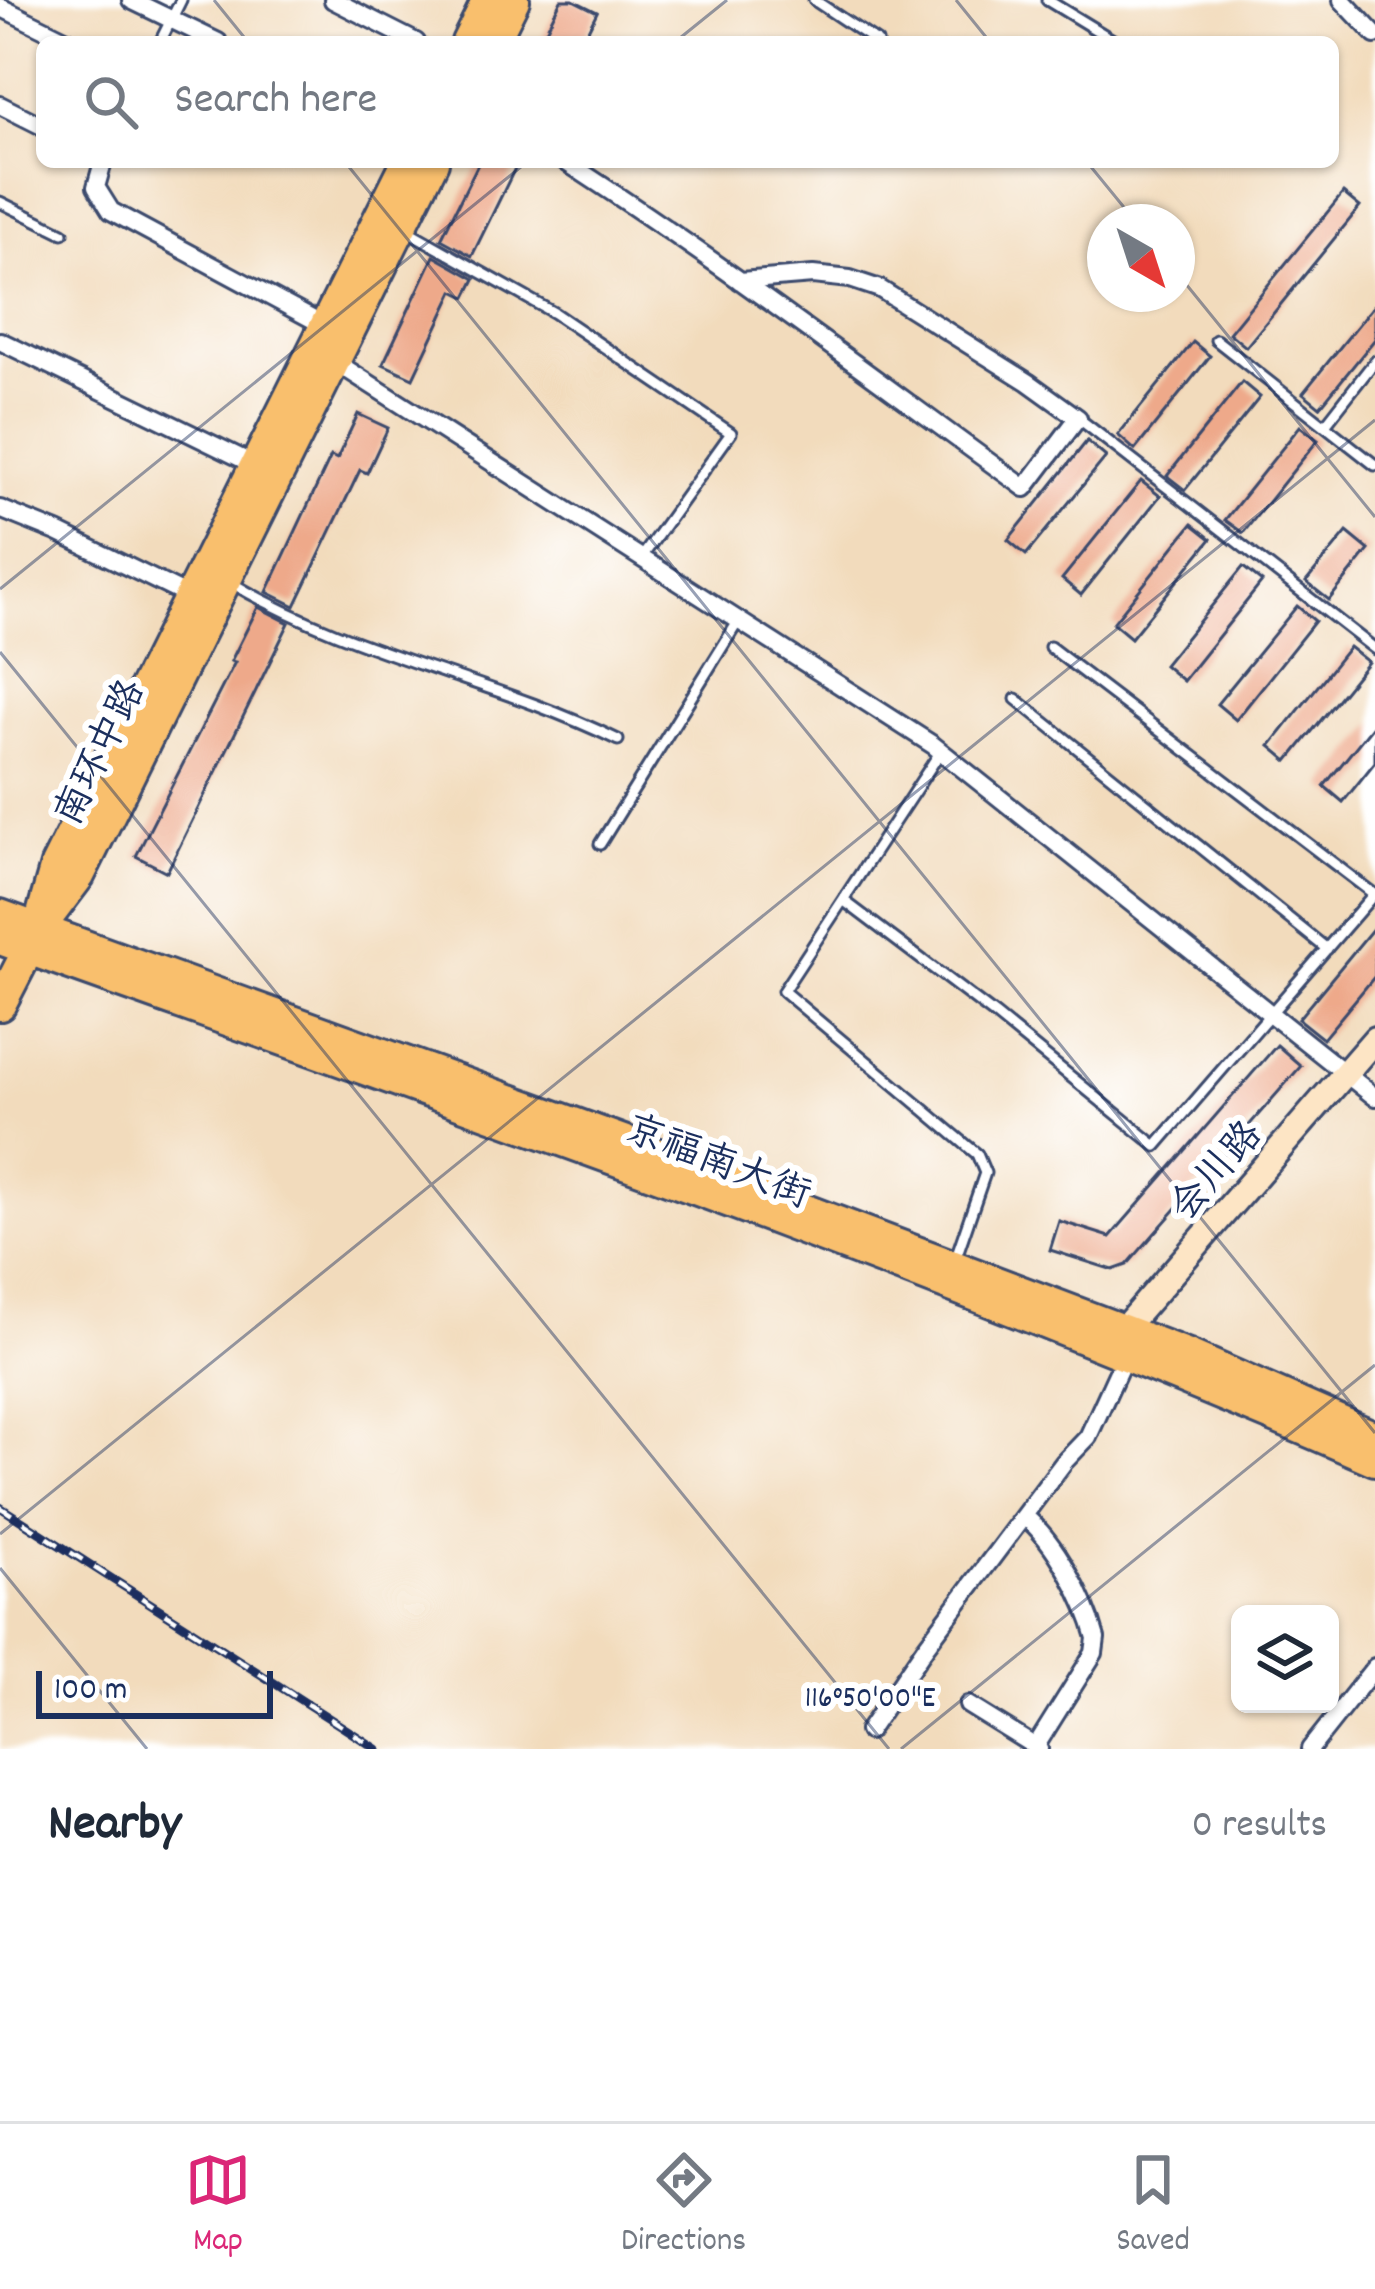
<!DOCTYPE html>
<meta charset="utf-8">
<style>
:root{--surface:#fff;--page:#f6f6f7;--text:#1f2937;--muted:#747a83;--line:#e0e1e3;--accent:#db2777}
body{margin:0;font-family:Dekko,"LXGW WenKai TC",sans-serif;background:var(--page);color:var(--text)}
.controls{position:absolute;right:36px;bottom:36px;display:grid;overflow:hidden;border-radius:18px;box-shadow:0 3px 9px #0004}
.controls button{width:108px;height:108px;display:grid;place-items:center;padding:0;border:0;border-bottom:3px solid var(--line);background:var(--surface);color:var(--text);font:60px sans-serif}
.compass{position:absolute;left:1087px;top:204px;width:108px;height:108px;border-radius:50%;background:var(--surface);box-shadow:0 3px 9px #0004;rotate:141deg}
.scale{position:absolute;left:36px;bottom:30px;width:237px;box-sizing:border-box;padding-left:12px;border:6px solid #1b2f5e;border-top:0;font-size:33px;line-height:42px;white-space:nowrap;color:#1b2f5e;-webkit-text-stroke:9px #fff;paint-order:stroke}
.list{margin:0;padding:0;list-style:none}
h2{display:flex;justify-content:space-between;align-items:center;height:156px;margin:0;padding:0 48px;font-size:51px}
h2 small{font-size:39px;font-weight:400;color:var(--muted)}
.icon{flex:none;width:66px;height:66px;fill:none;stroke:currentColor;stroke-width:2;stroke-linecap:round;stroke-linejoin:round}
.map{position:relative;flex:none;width:1375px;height:1749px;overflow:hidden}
.search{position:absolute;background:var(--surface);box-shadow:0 3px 9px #0004;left:36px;right:36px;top:36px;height:132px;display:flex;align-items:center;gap:30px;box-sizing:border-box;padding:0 42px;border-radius:18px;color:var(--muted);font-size:45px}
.sheet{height:372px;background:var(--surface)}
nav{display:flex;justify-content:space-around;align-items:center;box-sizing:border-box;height:168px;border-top:3px solid var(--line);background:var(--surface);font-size:33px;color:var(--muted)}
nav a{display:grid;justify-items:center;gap:6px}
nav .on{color:var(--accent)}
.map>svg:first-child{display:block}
</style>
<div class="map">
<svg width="1375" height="1749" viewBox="0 0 1375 1749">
<rect width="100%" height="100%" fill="#fff"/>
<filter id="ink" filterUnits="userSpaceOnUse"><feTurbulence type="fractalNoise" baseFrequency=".00833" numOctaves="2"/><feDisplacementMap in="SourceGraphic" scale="24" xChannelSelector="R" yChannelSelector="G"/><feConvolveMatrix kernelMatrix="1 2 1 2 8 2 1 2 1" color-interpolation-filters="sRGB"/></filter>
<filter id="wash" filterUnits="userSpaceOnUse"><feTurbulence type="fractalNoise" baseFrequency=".004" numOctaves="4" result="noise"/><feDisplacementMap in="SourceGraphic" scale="48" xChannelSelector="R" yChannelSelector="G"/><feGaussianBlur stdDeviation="2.7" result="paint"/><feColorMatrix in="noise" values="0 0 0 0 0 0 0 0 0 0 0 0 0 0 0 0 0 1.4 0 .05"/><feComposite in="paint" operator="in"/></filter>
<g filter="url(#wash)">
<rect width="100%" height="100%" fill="#f2dbbc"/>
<g id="blocks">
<path fill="#eea98a" d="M 561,0 L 573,0 L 597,12 L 582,42 L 540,42 Z
M 479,162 L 518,162 L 472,256 L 441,239 Z
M 1343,193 L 1360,207 L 1246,347 L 1229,333 Z
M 434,256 L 475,279 L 466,297 L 454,291 L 413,378 L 383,364 Z
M 1375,304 L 1375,339 L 1320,407 L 1303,393 Z
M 1193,342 L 1210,356 L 1135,450 L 1118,435 Z
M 1242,382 L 1260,397 L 1185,490 L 1167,476 Z
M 358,414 L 388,428 L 367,473 L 360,470 L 295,606 L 267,592 L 331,456 L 337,459 Z
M 1300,426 L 1318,440 L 1243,533 L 1225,520 Z
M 1087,441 L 1106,457 L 1026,555 L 1008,540 Z
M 1141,481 L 1160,496 L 1081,595 L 1062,579 Z
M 1192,524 L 1211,539 L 1131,638 L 1113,623 Z
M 1347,532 L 1369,550 L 1329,600 L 1306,582 Z
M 1243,567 L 1262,582 L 1183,681 L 1164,665 Z
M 1297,606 L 1315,621 L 1236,720 L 1217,704 Z
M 258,607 L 289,623 L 167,872 L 136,856 L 235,662 L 231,661 Z
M 1349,647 L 1368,662 L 1288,761 L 1270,746 Z
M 1375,723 L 1375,762 L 1343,802 L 1324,786 Z
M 1375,926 L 1375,976 L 1323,1039 L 1298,1019 Z
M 1277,1045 L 1301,1066 L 1127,1265 L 1113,1270 L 1050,1250 L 1059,1221 L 1110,1237 Z"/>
</g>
</g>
<g filter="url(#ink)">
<use href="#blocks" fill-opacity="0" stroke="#3b496c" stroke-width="3"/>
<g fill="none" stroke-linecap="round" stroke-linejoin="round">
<defs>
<path id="lane" d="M 814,0 L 877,42
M 1047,0 L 1116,42
M 160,42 L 181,0
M 0,202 L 63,233
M 408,231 L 554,313 L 731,433 L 642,557
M 1216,340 L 1375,465
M 1078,418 L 1375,649
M 1325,425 L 1375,361
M 230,582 C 352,655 491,678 618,740
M 1050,647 L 1375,895
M 1016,699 L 1327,949
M 941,751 L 783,991 L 977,1154 L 985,1173 L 955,1260
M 600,844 L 739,620
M 843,900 L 995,1015 L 1156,1146 L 1374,894"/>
<path id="street" d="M 131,0 L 218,42
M 333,0 L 416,42
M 1342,0 L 1375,35
M 0,7 L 71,42
M 0,105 L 42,126
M 103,162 L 96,187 L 111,211 L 325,326
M 566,162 C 724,264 873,378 1025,488 L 1078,418 L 1028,382 L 880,289 L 850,279 L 813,275 L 740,281
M 0,341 L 255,465
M 334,361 L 933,745 L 1375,1097
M 0,509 L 57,532 L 190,597
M 1024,1516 C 1055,1540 1086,1600 1096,1638 L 1094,1653 L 1034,1749
M 968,1705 L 1039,1749
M 868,1731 L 926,1646 L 1064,1462 L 1088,1437 L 1126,1354
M 1310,1749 L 1375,1667"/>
<path id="secondary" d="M 1113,1341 L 1375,1039"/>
<path id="highway" d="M 467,42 L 488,0
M 493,42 L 514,0
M 43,911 L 56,865 L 407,162
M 0,915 L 637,1146 L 1186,1354 L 1375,1437
M 0,939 C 461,1104 926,1264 1375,1460
M 0,1005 L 39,929 L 79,876 L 433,162"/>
</defs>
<use href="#lane" stroke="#3b496c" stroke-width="15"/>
<use href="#street" stroke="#3b496c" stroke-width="22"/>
<use href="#secondary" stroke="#3b496c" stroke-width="30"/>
<use href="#highway" stroke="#3b496c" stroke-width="36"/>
<use href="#lane" stroke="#fff" stroke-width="9"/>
<use href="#street" stroke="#fff" stroke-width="16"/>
<use href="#secondary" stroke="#fde5c5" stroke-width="24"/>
<use href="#highway" stroke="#f9bf6d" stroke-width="30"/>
<defs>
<path id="rail" d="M 0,1507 L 377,1749"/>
</defs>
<use href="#rail" stroke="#1b2f5e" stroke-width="9"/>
<use href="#rail" stroke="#fff" stroke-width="4.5" stroke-dasharray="14" stroke-linecap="butt"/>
</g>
</g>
<path fill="none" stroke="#1b2f5e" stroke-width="3" stroke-opacity="0.45" d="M 214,0 L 248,42M 956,0 L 990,42M 675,42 L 727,0M 345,162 L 1375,1433M 1087,162 L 1136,222M 1177,273 L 1375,517M 0,589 L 527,162M 0,652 L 889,1749M 0,1534 L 1375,420M 0,1568 L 147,1749M 901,1749 L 1375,1365"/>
<g text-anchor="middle" stroke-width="12" stroke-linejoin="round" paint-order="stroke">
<g font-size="39" fill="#1b2f5e" stroke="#fff">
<text transform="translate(97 751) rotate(-64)" y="14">南环中路</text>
<text transform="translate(719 1159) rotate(21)" y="14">京福南大街</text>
<text transform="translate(1214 1169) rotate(-49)" y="14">会川路</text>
</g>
</g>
<g font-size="30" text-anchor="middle" fill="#1b2f5e" stroke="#fff" stroke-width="12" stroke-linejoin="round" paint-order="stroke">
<text x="870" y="1706">116°50'00"E</text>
</g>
</svg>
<div class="controls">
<button><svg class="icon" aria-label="layers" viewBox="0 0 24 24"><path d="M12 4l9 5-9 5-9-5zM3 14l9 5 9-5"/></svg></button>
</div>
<svg class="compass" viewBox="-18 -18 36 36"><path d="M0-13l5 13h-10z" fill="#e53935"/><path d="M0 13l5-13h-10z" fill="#747a83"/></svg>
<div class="scale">100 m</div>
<div class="search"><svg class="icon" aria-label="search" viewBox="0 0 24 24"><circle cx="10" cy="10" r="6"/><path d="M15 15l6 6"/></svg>Search here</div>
</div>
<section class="sheet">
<h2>Nearby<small>0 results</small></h2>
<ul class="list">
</ul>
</section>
<nav>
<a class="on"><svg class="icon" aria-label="map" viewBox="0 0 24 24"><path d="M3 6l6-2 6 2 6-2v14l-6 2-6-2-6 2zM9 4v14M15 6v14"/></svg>Map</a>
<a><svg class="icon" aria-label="directions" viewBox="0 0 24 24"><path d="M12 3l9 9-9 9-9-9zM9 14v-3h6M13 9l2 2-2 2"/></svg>Directions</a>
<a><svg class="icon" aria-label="saved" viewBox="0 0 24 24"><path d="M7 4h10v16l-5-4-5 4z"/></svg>Saved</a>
</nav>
